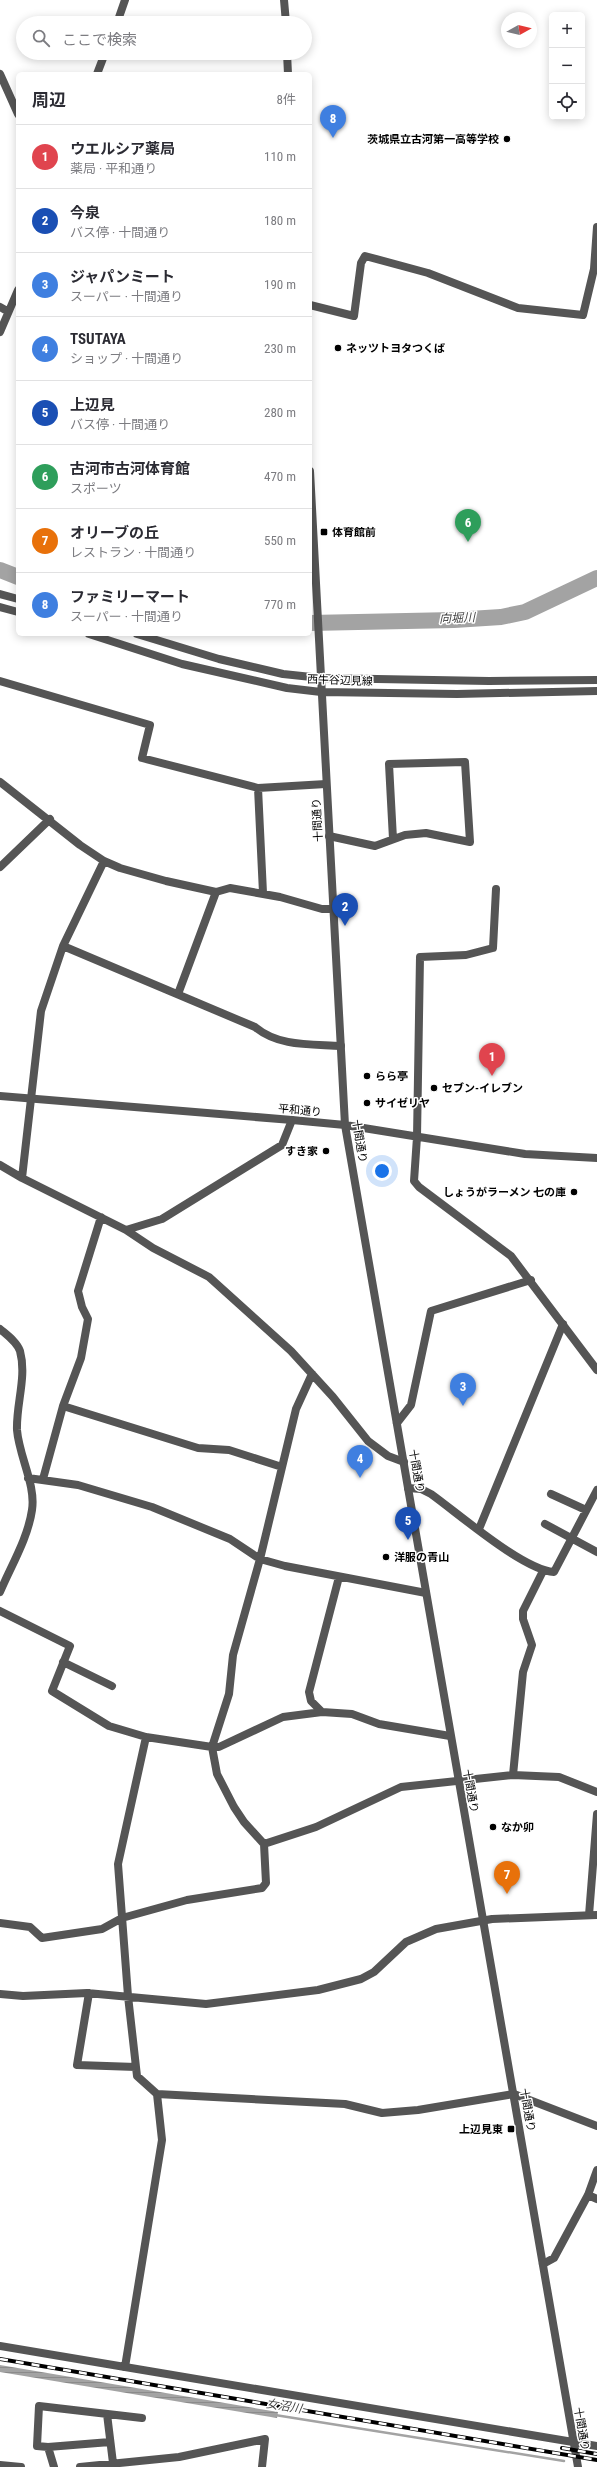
<!DOCTYPE html>
<html lang="ja">
<meta charset="utf-8">
<style>
:root{--surface:#fff;--page:#f7f7f7;--text:#2b2b33;--muted:#7c7c81;--line:#e1e1e2;--accent:#ea580c}
body{margin:0;font-family:"Roboto Condensed","Noto Sans JP",sans-serif;background:var(--page);color:var(--text)}
.controls{position:absolute;right:12px;top:12px;display:grid;overflow:hidden;border-radius:6px;box-shadow:0 2px 10px #0003}
.controls button{width:36px;height:36px;display:grid;place-items:center;padding:0;border:0;border-bottom:1px solid var(--line);background:var(--surface);color:var(--text);font:20px sans-serif}
.compass{position:absolute;left:501px;top:12px;width:36px;height:36px;border-radius:50%;background:var(--surface);box-shadow:0 2px 10px #0003;rotate:82deg}
.you{position:absolute;left:382px;top:1171px;width:14px;height:14px;margin:-10px;border:3px solid #fff;border-radius:50%;background:#1a73e8;box-shadow:0 0 0 6px #1a73e833}
.badge{display:grid;place-items:center;width:26px;height:26px;border-radius:50%;background:var(--accent);color:#fff;font-size:13px;font-weight:700}
.pin{position:absolute;translate:-50% -33px;filter:drop-shadow(0 1px 2px #0008)}
.pin::after{content:'';position:absolute;top:21px;width:14px;height:12px;background:inherit;clip-path:polygon(0 0,100% 0,50% 100%)}
.list{margin:0;padding:0;list-style:none}
h2{display:flex;justify-content:space-between;align-items:center;height:52px;margin:0;padding:0 16px;font-size:17px}
h2 small{font-size:13px;font-weight:400;color:var(--muted)}
.list li{display:grid;grid-template-columns:26px 1fr auto;gap:12px;align-items:center;box-sizing:border-box;height:64px;padding:0 16px;border-top:1px solid var(--line)}
.list b{display:block;font-size:15px;white-space:nowrap}
.list p{margin:0;font-size:13px;white-space:nowrap;color:var(--muted)}
.list em{font-size:13px;font-style:normal;color:var(--muted)}
.icon{flex:none;width:22px;height:22px;fill:none;stroke:currentColor;stroke-width:2;stroke-linecap:round;stroke-linejoin:round}
.map{position:relative;flex:none;width:597px;height:2467px;overflow:hidden}
.search{position:absolute;background:var(--surface);box-shadow:0 2px 10px #0003;left:16px;top:16px;width:296px;height:44px;display:flex;align-items:center;gap:10px;box-sizing:border-box;padding:0 14px;border-radius:22px;color:var(--muted);font-size:15px}
.panel{position:absolute;background:var(--surface);box-shadow:0 2px 10px #0003;left:16px;top:72px;width:296px;height:564px;border-radius:6px}
.map>svg:first-child{display:block}
</style>
<div class="map">
<svg width="597" height="2467" viewBox="0 0 597 2467">
<defs>
<pattern id="water-rules" width="6" height="5" patternUnits="userSpaceOnUse"><rect width="6" height="5" fill="#a3a3a3"/><path d="M0 2.5h6" fill="none" stroke="#8b8b8b"/></pattern>
</defs>
<rect width="100%" height="100%" fill="#fff"/>
<path fill="url(#water-rules)" d="M 0,2365 L 278,2412 L 277,2418 L 0,2372 Z"/>
<g fill="none" stroke-linecap="round" stroke-linejoin="round">
<path stroke="#a3a3a3" stroke-width="2.5" d="M 275,2415 L 564,2461"/>
<path stroke="#a3a3a3" stroke-width="16" d="M 0,570 L 18,577
M 310,623 L 454,620 L 501,617 L 525,612 L 597,578"/>
<path stroke="#555" stroke-width="8" d="M 117,23 L 125,0
M 0,74 L 18,114
M 97,74 L 105,53
M 310,305 L 354,316 L 361,263 L 365,256 L 428,273 L 518,308 L 583,315 L 594,269 L 597,227
M 0,307 L 7,311
M 0,332 L 18,290
M 0,681 L 150,725 L 142,758 L 258,788
M 0,782 L 80,845 L 104,861 L 120,868 L 166,881 L 216,892 L 230,888 L 280,897 L 322,909 L 333,909
M 329,836 L 375,846 L 405,835 L 426,833 L 470,842 L 465,762 L 389,764 L 393,839
M 0,867 L 50,819
M 263,893 L 258,788 L 326,784
M 63,946 L 255,1027 C 279,1047 311,1044 341,1046
M 178,994 L 216,892
M 417,1137 L 420,957 L 466,955 L 493,948 L 496,889
M 0,1165 L 22,1178 L 126,1230 L 153,1248 L 209,1277 L 291,1351 L 333,1397 L 368,1441 L 388,1456 L 404,1462
M 22,1178 L 41,1011 L 63,946 L 104,861
M 101,1217 L 78,1291 L 82,1307 L 88,1319 L 81,1358 L 63,1406 L 198,1448 L 229,1450 L 282,1467
M 126,1230 L 162,1219 L 282,1145 L 292,1120
M 0,1329 C 7,1335 17,1342 20,1351 C 27,1377 16,1404 17,1430 C 19,1456 36,1485 32,1510 C 28,1538 11,1566 0,1592
M 397,1423 L 411,1405 L 431,1311 L 531,1280
M 28,1478 L 78,1485 L 152,1507 L 230,1539 L 260,1559 L 285,1566 L 426,1593
M 43,1479 L 63,1406
M 408,1488 L 421,1489 L 431,1494 C 459,1514 523,1570 554,1572 L 597,1490
M 551,1494 L 586,1510
M 545,1524 L 597,1552
M 479,1529 L 563,1324
M 0,1611 L 70,1646 L 52,1691 L 109,1726 L 146,1737 L 212,1747 L 219,1747 L 283,1717 L 322,1712 L 352,1714 L 379,1724 L 450,1736
M 63,1662 L 112,1686
M 322,1712 L 311,1701 L 309,1692 L 339,1577
M 146,1737 L 118,1864 L 128,1996 L 137,2076 L 157,2094 L 345,2104 L 382,2113 L 418,2110 L 514,2094 L 597,2126
M 513,1775 L 523,1672 L 532,1645 L 523,1619 L 523,1611 L 543,1571
M 264,1844 L 244,1822 L 234,1807 L 217,1774 L 212,1747 L 229,1694 L 233,1655 L 260,1559 L 296,1409 L 312,1374
M 589,1915 L 597,1814
M 0,1923 L 30,1927 L 42,1938 L 102,1929 L 122,1918 L 187,1900 L 262,1888 L 266,1883 L 264,1844 L 316,1827 L 401,1787 L 513,1775 L 559,1777 L 597,1792
M 89,1993 L 77,2065 L 136,2067
M 0,1994 L 23,1996 L 87,1993 L 206,2004 L 318,1990 L 361,1979 L 374,1972 L 406,1942 L 436,1929 L 492,1919 L 597,1915
M 588,2195 L 597,2199
M 543,2264 L 554,2258 L 588,2195 L 597,2170
M 0,2346 L 125,2367 L 162,2140 L 157,2094
M 107,2414 L 113,2463
M 573,2442 L 597,2446
M 48,2447 L 37,2446 L 39,2406 L 142,2418
M 0,2465 L 21,2467
M 54,2467 L 48,2447 L 110,2442
M 80,2467 L 179,2457 L 265,2439 L 262,2467"/>
<path stroke="#555" stroke-width="8" d="M 284,0 L 286,23
M 287,53 L 288,74
M 310,471 L 345,1125 L 578,2467
M 0,594 L 18,599
M 0,607 L 18,612
M 89,634 L 182,664 L 287,688 L 321,692 L 457,694 L 597,691
M 137,634 L 219,659 L 283,674 L 321,678 L 489,681 L 597,680
M 0,1096 L 292,1120 L 345,1125 L 525,1154 L 597,1158
M 417,1137 L 414,1181 L 419,1187 L 511,1256 L 597,1370
M 125,2367 L 573,2442"/>
<defs>
<path id="rail" d="M 0,2359 L 597,2460
M 562,2448 L 597,2454"/>
</defs>
<use href="#rail" stroke="#000" stroke-width="4"/>
<use href="#rail" stroke="#fff" stroke-width="2.5" stroke-dasharray="8" stroke-linecap="butt"/>
</g>
<g fill="#000" stroke="#fff" stroke-width="1.5">
<circle cx="507" cy="139" r="4"/>
<circle cx="338" cy="348" r="4"/>
<rect x="320" y="528" width="8" height="8" rx="2"/>
<circle cx="367" cy="1076" r="4"/>
<circle cx="434" cy="1088" r="4"/>
<circle cx="367" cy="1103" r="4"/>
<circle cx="326" cy="1151" r="4"/>
<circle cx="574" cy="1192" r="4"/>
<circle cx="386" cy="1557" r="4"/>
<circle cx="493" cy="1827" r="4"/>
<rect x="507" y="2125" width="8" height="8" rx="2"/>
</g>
<g text-anchor="middle" stroke-width="3" stroke-linejoin="round" paint-order="stroke">
<g font-size="11" font-weight="bold" fill="#000" stroke="#fff" text-anchor="start">
<text x="499" y="143" text-anchor="end">茨城県立古河第一高等学校</text>
<text x="346" y="352">ネッツトヨタつくば</text>
<text x="332" y="536">体育館前</text>
<text x="375" y="1080">らら亭</text>
<text x="442" y="1092">セブン-イレブン</text>
<text x="375" y="1107">サイゼリヤ</text>
<text x="318" y="1155" text-anchor="end">すき家</text>
<text x="566" y="1196" text-anchor="end">しょうがラーメン 七の庫</text>
<text x="394" y="1561">洋服の青山</text>
<text x="501" y="1831">なか卯</text>
<text x="503" y="2133" text-anchor="end">上辺見東</text>
</g>
<g font-size="11" fill="#000" stroke="#fff">
<text transform="translate(340 680) rotate(2)" y="4">西牛谷辺見線</text>
<text transform="translate(317 820) rotate(-93)" y="4">十間通り</text>
<text transform="translate(300 1110) rotate(5)" y="4">平和通り</text>
<text transform="translate(360 1141) rotate(81)" y="4">十間通り</text>
<text transform="translate(417 1471) rotate(80)" y="4">十間通り</text>
<text transform="translate(471 1791) rotate(80)" y="4">十間通り</text>
<text transform="translate(528 2110) rotate(80)" y="4">十間通り</text>
<text transform="translate(582 2429) rotate(80)" y="4">十間通り</text>
</g>
<g font-size="12" font-style="italic" fill="#444" stroke="#fff">
<text transform="translate(457 618) rotate(-2)" y="4">向堀川</text>
<text transform="translate(284 2406) rotate(9)" y="4">女沼川</text>
</g>
</g>
</svg>
<div class="controls">
<button>+</button>
<button>−</button>
<button><svg class="icon" aria-label="locate" viewBox="0 0 24 24"><circle cx="12" cy="12" r="6"/><path d="M12 2v4M12 18v4M2 12h4M18 12h4"/></svg></button>
</div>
<svg class="compass" viewBox="-18 -18 36 36"><path d="M0-13l5 13h-10z" fill="#e53935"/><path d="M0 13l5-13h-10z" fill="#7c7c81"/></svg>
<div class="you"></div>
<div class="pin badge" style="left:492px;top:1076px;background:#e0444e">1</div>
<div class="pin badge" style="left:345px;top:926px;background:#1a4fb4">2</div>
<div class="pin badge" style="left:463px;top:1406px;background:#3f7fe0">3</div>
<div class="pin badge" style="left:360px;top:1478px;background:#3f7fe0">4</div>
<div class="pin badge" style="left:408px;top:1540px;background:#1a4fb4">5</div>
<div class="pin badge" style="left:468px;top:542px;background:#2e9e5b">6</div>
<div class="pin badge" style="left:507px;top:1894px;background:#e8710a">7</div>
<div class="pin badge" style="left:333px;top:138px;background:#3f7fe0">8</div>
<div class="search"><svg class="icon" aria-label="search" viewBox="0 0 24 24"><circle cx="10" cy="10" r="6"/><path d="M15 15l6 6"/></svg>ここで検索</div>
<section class="panel">
<h2>周辺<small>8件</small></h2>
<ul class="list">
<li><span class="badge" style="background:#e0444e">1</span><div><b>ウエルシア薬局</b><p>薬局 · 平和通り</p></div><em>110 m</em></li>
<li><span class="badge" style="background:#1a4fb4">2</span><div><b>今泉</b><p>バス停 · 十間通り</p></div><em>180 m</em></li>
<li><span class="badge" style="background:#3f7fe0">3</span><div><b>ジャパンミート</b><p>スーパー · 十間通り</p></div><em>190 m</em></li>
<li><span class="badge" style="background:#3f7fe0">4</span><div><b>TSUTAYA</b><p>ショップ · 十間通り</p></div><em>230 m</em></li>
<li><span class="badge" style="background:#1a4fb4">5</span><div><b>上辺見</b><p>バス停 · 十間通り</p></div><em>280 m</em></li>
<li><span class="badge" style="background:#2e9e5b">6</span><div><b>古河市古河体育館</b><p>スポーツ</p></div><em>470 m</em></li>
<li><span class="badge" style="background:#e8710a">7</span><div><b>オリーブの丘</b><p>レストラン · 十間通り</p></div><em>550 m</em></li>
<li><span class="badge" style="background:#3f7fe0">8</span><div><b>ファミリーマート</b><p>スーパー · 十間通り</p></div><em>770 m</em></li>
</ul>
</section>
</div>
